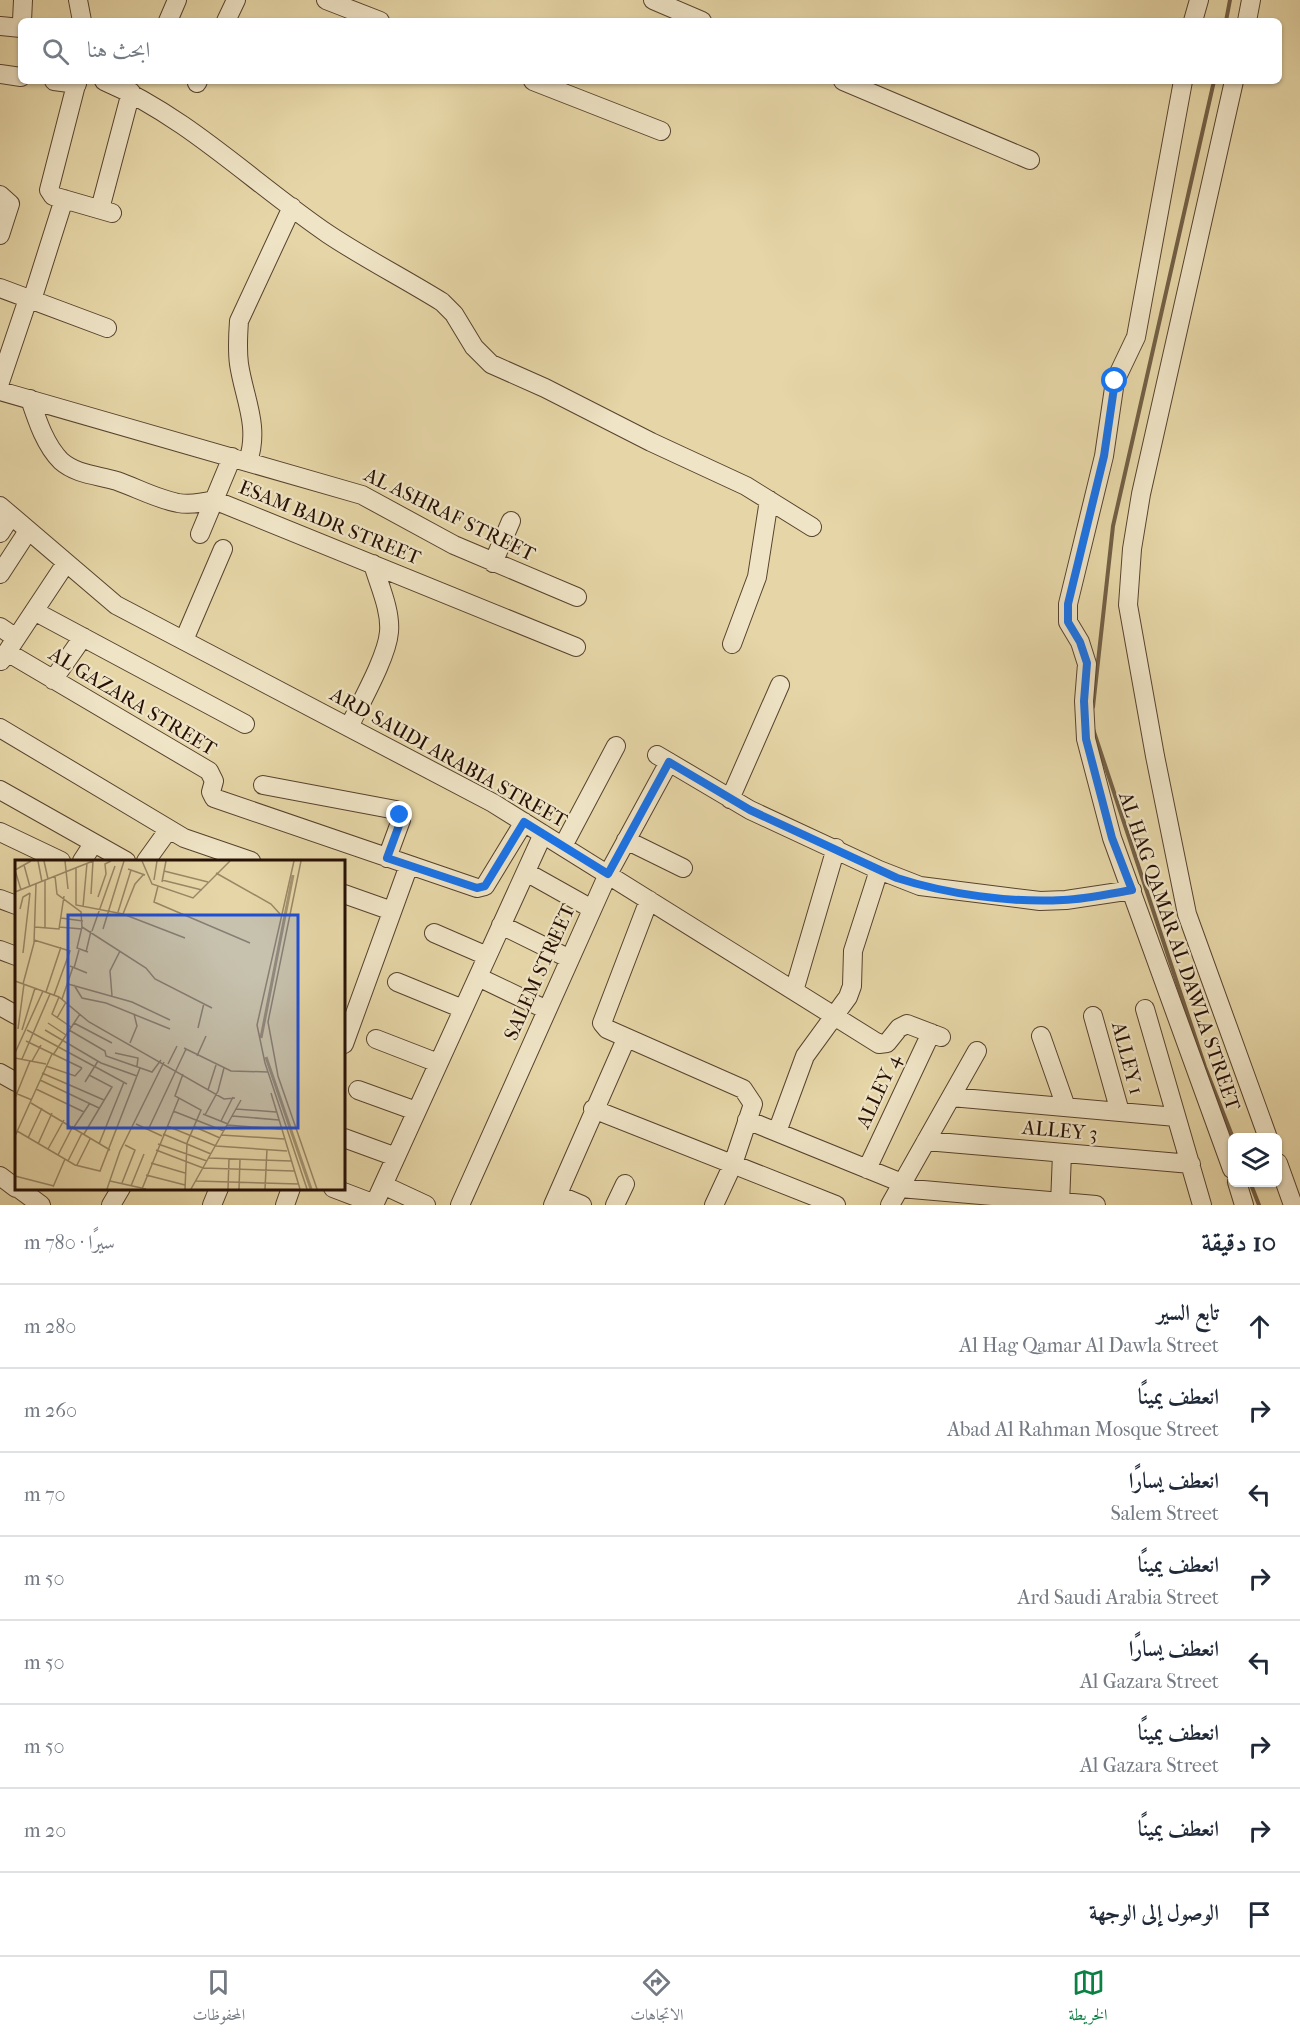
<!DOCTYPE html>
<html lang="ar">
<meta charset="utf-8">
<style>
:root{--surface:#fff;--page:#f2f2f3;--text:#1f2937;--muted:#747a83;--line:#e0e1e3;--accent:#0b8043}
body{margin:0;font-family:"IM FELL French Canon",Amiri,serif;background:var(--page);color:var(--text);direction:rtl}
.controls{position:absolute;right:18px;bottom:18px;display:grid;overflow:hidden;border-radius:9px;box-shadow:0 2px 4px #0004}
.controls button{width:54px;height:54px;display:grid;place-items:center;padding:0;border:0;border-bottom:2px solid var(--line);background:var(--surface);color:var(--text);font:30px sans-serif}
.stop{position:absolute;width:18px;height:18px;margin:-14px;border:4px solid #1a73e8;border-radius:50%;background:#fff}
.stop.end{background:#1a73e8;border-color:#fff;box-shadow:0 2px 6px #0008}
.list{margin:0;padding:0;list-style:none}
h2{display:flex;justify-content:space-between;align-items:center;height:78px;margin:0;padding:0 24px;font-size:26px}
h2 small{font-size:20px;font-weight:400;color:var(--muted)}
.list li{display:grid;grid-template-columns:39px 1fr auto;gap:18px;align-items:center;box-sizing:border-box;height:84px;padding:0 24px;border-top:2px solid var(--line)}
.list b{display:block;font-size:22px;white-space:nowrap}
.list p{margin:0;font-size:20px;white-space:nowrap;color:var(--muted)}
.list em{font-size:20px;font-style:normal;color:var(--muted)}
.icon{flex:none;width:33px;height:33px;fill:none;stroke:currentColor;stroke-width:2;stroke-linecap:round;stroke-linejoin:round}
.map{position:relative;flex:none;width:1300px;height:1205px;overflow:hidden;direction:ltr}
.search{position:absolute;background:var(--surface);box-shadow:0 2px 4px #0004;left:18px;right:18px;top:18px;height:66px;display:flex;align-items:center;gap:15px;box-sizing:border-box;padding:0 21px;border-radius:9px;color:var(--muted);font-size:22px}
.sheet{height:750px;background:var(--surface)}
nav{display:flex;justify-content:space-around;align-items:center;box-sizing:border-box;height:84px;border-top:2px solid var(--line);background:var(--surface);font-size:16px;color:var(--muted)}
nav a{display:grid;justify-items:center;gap:3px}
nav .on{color:var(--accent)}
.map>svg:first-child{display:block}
</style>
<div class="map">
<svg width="1300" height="1205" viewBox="0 0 1300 1205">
<rect width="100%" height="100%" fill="#e6d6a7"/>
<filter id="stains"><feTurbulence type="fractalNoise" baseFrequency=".00333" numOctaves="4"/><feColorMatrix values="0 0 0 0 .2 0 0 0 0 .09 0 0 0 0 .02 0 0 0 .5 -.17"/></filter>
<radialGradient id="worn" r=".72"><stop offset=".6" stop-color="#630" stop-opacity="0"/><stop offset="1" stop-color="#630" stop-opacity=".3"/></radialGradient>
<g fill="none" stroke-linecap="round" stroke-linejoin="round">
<path stroke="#735f45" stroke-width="4" d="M 1226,21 L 1230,0
M 1093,707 L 1113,526 L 1214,81
M 1093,729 L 1205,1067 L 1233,1138
M 1250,1182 L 1259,1205"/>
<defs>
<path id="minor" d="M 78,0 L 82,21
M 326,0 L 380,21
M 653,0 L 702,21
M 22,21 L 23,0
M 168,21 L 177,0
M 226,21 L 236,0
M 1193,21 L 1199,0
M 1247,21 L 1251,0
M 0,26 L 21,28
M 0,74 L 21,77
M 54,81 L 77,84
M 77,81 L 49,190 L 53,196 L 112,213
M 104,81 C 188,117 253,183 328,234 C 364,258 405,279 442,302 L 454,314 L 474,347 L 491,364 L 545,388 L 651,442 L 746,486 L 812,527
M 533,81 L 661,131
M 843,81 L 1030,160
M 1183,81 L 1136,337 L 1115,381 L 1104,456 L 1068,604 L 1068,622 L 1080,642 L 1087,664 L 1084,701 L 1086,739 L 1112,838 L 1232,1169
M 1234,81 L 1141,494 L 1132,549 L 1128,605 L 1155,756 L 1187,914 L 1268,1138
M 197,83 L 198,81
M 0,195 L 10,204 L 0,235
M 100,209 L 131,92
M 0,288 L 107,328
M 32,300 L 64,199
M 0,382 L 28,299
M 0,391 L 362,495 L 454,545 L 577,597
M 30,399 C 37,420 45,445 61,461 C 77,475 98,475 117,481 C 137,488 157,499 178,503 C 190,505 202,503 214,500 L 576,647
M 248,461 C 260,426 244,398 239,364 C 237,349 238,335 239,321 L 292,207
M 0,506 L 116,605 L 493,803 L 879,1044 L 887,1043 L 899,1028 L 907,1024 L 941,1037
M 0,533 L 11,516
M 200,534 L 232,457
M 493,563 L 511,521
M 0,574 L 28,531
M 34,611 L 245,724
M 0,627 L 16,638
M 184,640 L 223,549
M 732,644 L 757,577 L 769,500
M 7,652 L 209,771 L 214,781 L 211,792 L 214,798 L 477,888 L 485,886 L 524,822
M 1,661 L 66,563
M 53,680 L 83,637
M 349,727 C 361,702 387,657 389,632 C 391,610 379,585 373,564
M 0,728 L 184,838 L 251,861
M 657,755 L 750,810 L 879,870 L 920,886 L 1040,901 L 1066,900 L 1132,890
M 263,785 L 396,810 L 401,820 L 387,858
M 0,790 L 126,861
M 730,799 L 780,685
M 0,832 L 61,861
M 626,840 L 683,868
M 563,846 L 616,746
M 82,861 L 93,844
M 146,861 L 169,829
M 526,872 L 592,909
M 344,894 L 392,911
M 0,899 L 16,905
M 649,900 L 602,1023 L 607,1029 L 743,1089 L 753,1104 L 733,1164 L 714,1205
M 501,925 L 570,959
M 434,933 L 487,956
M 0,950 L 16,956
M 478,977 L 547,1010
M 397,982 L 463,1009
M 794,991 L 836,848
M 0,1006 L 16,1015
M 1145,1009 L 1202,1205
M 1093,1016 L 1120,1112
M 1041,1036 L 1066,1107
M 376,1039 L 438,1063
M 344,1044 L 409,865
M 0,1073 L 16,1082
M 358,1090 L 416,1111
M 951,1097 L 1176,1117
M 593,1109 L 836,1205
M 747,1120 L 902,1183
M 777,1132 L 805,1056 L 848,997 L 852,986 L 853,951 L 879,870
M 344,1138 L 396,1157
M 926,1141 L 1191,1164
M 1278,1163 L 1293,1205
M 867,1169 L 931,1033
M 0,1176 L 16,1188
M 1237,1182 L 1244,1205
M 383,1185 L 426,1205
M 18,1188 L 41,1205
M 333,1188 L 375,1204
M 900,1188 L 1096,1205
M 558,1195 L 582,1205
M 111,1205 L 121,1188
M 212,1205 L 219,1188
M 285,1205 L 291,1188
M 374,1205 L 543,834
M 460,1205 L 608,874 L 669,762
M 553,1205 L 626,1039
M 615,1205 L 625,1184
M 890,1205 L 977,1051
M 1060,1205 L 1062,1153"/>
</defs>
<use href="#minor" stroke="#57422e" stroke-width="20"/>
<use href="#minor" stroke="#efe4c6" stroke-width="18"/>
</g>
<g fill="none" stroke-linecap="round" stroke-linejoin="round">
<path stroke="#1a73e8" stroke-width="8" d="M 400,815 L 401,820 L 387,858 L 477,888 L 485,886 L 524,822 L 608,874 L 669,762 L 750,810 L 897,878 C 946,894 1011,903 1063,900 C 1086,899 1109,894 1132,890 L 1112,838 L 1086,739 L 1084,701 L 1087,663 L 1080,642 L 1068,622 L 1068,604 L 1104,456 L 1115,381"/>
</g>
<g text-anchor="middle" stroke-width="4.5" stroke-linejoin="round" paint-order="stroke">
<g font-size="20" fill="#271005" stroke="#efe4c6">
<text transform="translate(450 514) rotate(26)" y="7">AL ASHRAF STREET</text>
<text transform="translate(330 522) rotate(22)" y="7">ESAM BADR STREET</text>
<text transform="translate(133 701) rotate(31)" y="7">AL GAZARA STREET</text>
<text transform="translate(449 757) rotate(29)" y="7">ARD SAUDI ARABIA STREET</text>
<text transform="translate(1180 951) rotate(71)" y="7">AL HAG QAMAR AL DAWLA STREET</text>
<text transform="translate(539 972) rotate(-66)" y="7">SALEM STREET</text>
<text transform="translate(1128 1058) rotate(75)" y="7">ALLEY 1</text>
<text transform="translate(878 1091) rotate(-65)" y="7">ALLEY 4</text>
<text transform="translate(1060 1130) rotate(5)" y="7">ALLEY 3</text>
</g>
</g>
<g transform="translate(15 860)">
<rect width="330" height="330" fill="#e6d6a7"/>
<path fill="none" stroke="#a59370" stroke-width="3" d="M 246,178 L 278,15M 251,197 L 296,329"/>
<path fill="none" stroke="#9a8766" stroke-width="1.5" d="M 23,1 L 27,22M 29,1 L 33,19M 50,1 L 53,29M 127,1 L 137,24 L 178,38 L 215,1M 279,1 L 242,165 L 250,203 L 292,329M 286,1 L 253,162 L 263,216 L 302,329M 9,5 L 15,27M 61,8 L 61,45 L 108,54 L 170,78M 113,9 L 130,15M 0,10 L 6,30M 0,10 L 16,1M 149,11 L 193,22M 201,13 L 256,44 L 265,54M 40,16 L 42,34 L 66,52 L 67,67 L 62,88 L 73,92M 139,20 L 142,1M 147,20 L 187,30M 147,22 L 151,1M 143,26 L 139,42 L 235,83M 0,32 L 78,1M 76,34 L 78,1M 83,37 L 91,14 L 90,4 L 96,1M 68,47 L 72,3M 5,49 L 8,37 L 15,33M 103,52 L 116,10M 108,54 L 120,24 L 129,14M 46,58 L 68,61M 20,67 L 44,69 L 49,36M 44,67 L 67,69M 67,67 L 131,108 L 140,119 L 197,148M 30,68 L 30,20M 88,69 L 109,1M 77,71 L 100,6M 19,80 L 55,91 L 39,135M 71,92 L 76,71M 8,93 L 15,33M 55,106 L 72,113M 59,108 L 64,90M 0,121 L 44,137 L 74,162 L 209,239 L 220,238M 8,124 L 19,83 L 21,24M 53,124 L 117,142 L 155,160M 59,125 L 67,138 L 91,143 L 155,169M 31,132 L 46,87M 97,136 L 95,111 L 105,91M 44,137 L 37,154 L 56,167M 47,139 L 58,107M 42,158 L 51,142M 33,163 L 51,175M 59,163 L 97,183M 183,168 L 189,143M 3,169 L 9,124M 7,170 L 20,128M 12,170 L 112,224M 30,170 L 86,203 L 122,216M 54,170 L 90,191 L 91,196 L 137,212 L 146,200M 11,181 L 67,208M 115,183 L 122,166 L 119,154M 169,188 L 216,211 L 253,212M 0,193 L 28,131M 100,193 L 123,198 L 122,206M 38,195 L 65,154M 182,196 L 191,176M 0,198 L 31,204M 7,199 L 35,134M 17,201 L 26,185M 153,204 L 162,186M 31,206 L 60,216 L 67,208M 27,213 L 89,240M 168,214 L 160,236 L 186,250 L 172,283 L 170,329M 25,220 L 84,248M 70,222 L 83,201M 21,229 L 69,252M 193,230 L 201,205M 0,233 L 17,240M 256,233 L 285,329M 0,238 L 15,201M 16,243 L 95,290M 221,249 L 261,252M 158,251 L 209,271M 188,254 L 213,264M 190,255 L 203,231 L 209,208M 217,256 L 264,260M 206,261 L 218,237M 121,264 L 147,276M 212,265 L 266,269M 152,266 L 201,286 L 272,291M 59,267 L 75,243M 180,267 L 205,278M 133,270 L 171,189M 2,271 L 60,305 L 85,311 L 125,208M 69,274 L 97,227 L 74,215M 148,274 L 196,294M 206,275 L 269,279M 0,276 L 37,194M 13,278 L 27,248M 23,284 L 37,253M 84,284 L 109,222M 143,284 L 192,301M 33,289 L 49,260M 141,290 L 188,308 L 279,311M 43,295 L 58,266M 194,298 L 276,301M 53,301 L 67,273M 136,303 L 170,313M 62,305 L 75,279M 131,315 L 170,325M 0,316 L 39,326M 95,321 L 131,329M 181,321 L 284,324M 107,323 L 120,290 L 110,285M 116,326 L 129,294M 38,327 L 50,299M 92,329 L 105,291 L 149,202M 127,329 L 164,238M 176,329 L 226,240M 213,329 L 214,299M 224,329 L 225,299M 250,329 L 252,289"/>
<path fill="#1d4ed8" fill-opacity="0.15" stroke="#1d4ed8" stroke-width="3" d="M 53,55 L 283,55 L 283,268 L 53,268 Z"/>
<rect width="330" height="330" fill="none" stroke="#271005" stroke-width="3"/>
</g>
<rect width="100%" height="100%" filter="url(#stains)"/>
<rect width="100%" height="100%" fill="url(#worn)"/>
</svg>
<div class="controls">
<button><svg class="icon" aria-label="layers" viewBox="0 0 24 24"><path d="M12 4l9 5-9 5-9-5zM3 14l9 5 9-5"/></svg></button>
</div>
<div class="stop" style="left:1115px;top:381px"></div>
<div class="stop end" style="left:400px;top:815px"></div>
<div class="search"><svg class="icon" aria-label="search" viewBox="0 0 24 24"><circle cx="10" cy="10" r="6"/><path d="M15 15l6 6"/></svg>ابحث هنا</div>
</div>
<section class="sheet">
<h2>10 دقيقة<small>سيرًا · 780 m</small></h2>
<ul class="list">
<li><svg class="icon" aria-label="ahead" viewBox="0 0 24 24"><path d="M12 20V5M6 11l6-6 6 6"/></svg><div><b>تابع السير</b><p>Al Hag Qamar Al Dawla Street</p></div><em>280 m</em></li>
<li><svg class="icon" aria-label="right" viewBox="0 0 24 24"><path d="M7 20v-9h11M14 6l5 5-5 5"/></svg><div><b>انعطف يمينًا</b><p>Abad Al Rahman Mosque Street</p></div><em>260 m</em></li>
<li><svg class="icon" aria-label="left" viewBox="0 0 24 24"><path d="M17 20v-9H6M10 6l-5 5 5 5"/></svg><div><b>انعطف يسارًا</b><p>Salem Street</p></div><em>70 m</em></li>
<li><svg class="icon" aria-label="right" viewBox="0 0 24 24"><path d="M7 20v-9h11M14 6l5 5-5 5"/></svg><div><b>انعطف يمينًا</b><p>Ard Saudi Arabia Street</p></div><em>50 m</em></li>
<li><svg class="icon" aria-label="left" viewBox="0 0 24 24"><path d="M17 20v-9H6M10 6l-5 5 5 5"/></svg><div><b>انعطف يسارًا</b><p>Al Gazara Street</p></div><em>50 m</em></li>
<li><svg class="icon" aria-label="right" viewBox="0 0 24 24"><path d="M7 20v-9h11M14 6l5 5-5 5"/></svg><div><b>انعطف يمينًا</b><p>Al Gazara Street</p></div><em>50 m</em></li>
<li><svg class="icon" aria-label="right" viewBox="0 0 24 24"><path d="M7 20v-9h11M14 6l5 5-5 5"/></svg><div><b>انعطف يمينًا</b></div><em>20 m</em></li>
<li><svg class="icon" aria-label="arrive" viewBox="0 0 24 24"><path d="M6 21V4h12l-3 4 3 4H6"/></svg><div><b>الوصول إلى الوجهة</b></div></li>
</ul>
</section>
<nav>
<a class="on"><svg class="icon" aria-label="map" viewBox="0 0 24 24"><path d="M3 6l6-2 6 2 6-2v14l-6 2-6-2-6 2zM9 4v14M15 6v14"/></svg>الخريطة</a>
<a><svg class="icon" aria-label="directions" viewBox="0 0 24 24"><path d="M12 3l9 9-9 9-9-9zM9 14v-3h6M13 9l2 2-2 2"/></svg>الاتجاهات</a>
<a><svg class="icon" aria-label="saved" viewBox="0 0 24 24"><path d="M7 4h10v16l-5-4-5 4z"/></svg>المحفوظات</a>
</nav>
